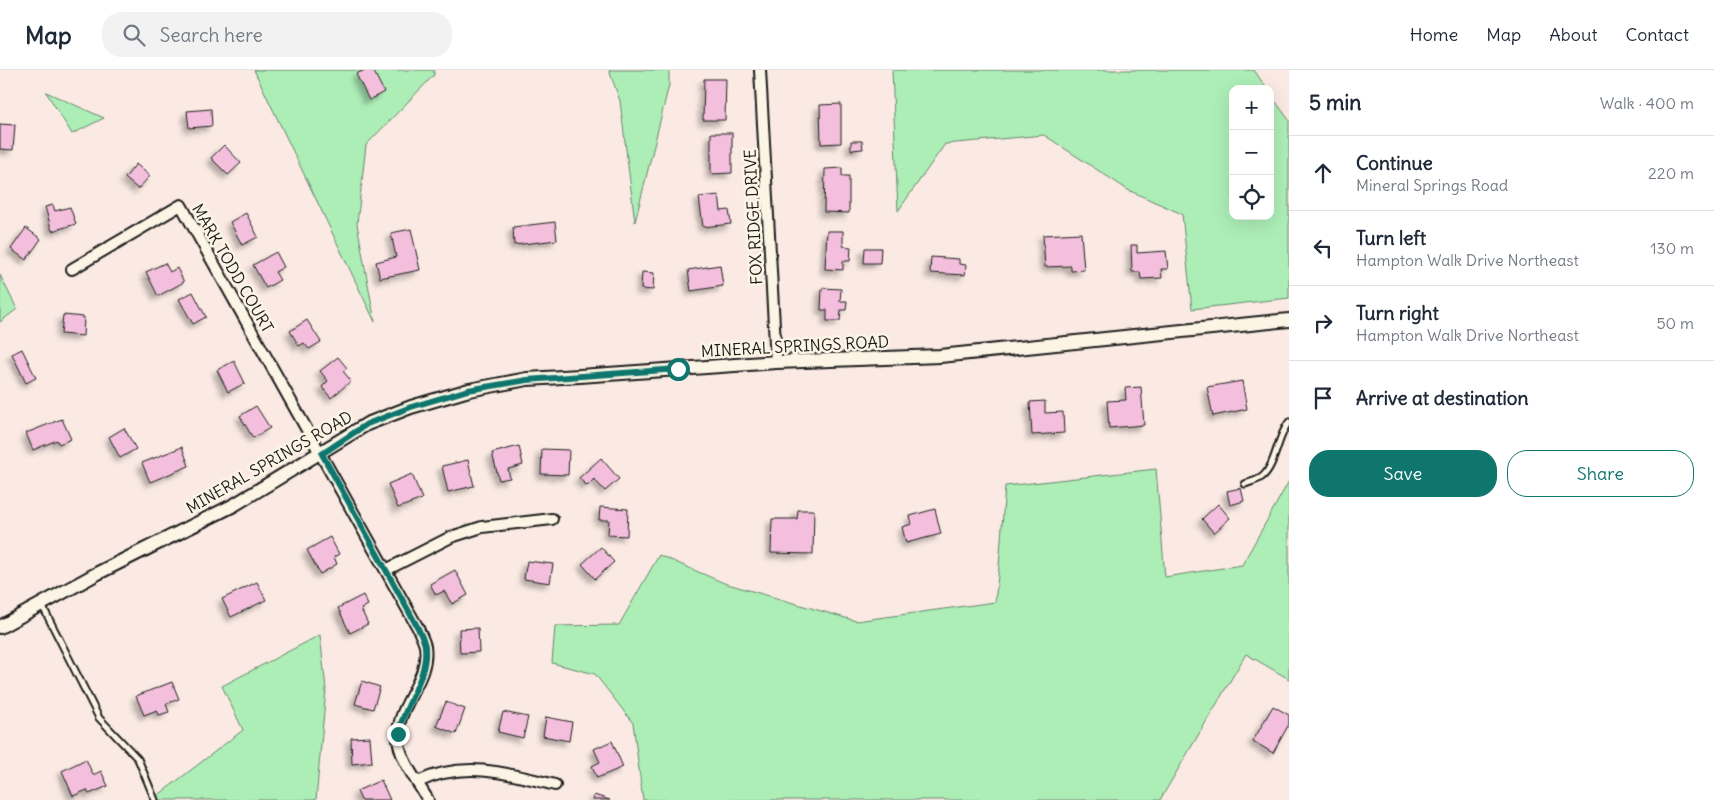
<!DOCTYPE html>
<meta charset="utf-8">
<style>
:root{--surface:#fff;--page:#f2f2f3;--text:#1f2937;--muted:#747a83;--line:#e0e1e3;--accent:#0f766e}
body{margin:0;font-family:Delius,sans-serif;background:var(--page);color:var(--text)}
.controls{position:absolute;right:15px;top:15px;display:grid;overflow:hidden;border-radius:10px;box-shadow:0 5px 20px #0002}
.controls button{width:45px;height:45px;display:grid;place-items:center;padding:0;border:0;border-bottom:1px solid var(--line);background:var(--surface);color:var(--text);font:25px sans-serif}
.stop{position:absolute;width:15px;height:15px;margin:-11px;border:4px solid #0f766e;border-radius:50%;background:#fff}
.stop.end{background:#0f766e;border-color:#fff;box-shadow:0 1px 5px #0008}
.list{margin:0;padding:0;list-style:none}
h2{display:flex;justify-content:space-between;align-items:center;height:65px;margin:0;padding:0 20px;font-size:21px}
h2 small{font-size:16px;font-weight:400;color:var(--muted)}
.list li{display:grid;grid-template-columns:32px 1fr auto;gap:15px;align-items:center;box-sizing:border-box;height:75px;padding:0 20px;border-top:1px solid var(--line)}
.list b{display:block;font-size:19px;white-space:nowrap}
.list p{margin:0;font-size:16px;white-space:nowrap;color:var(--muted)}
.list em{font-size:16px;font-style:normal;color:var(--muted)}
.actions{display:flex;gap:10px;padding:15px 20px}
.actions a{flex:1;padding:11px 0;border:1px solid var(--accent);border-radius:20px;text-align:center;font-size:18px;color:var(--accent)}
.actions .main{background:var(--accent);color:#fff}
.icon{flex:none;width:28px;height:28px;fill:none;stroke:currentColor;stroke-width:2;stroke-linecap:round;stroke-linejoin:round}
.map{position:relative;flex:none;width:1289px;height:730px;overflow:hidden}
header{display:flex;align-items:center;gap:30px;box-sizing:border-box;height:70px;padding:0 25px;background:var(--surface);border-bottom:1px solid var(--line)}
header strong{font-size:24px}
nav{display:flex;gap:28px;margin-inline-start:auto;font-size:18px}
.search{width:350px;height:45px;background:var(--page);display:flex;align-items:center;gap:12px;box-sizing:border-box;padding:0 18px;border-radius:20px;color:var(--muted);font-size:19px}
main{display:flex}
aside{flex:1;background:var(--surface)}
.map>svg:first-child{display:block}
</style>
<header>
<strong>Map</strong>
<div class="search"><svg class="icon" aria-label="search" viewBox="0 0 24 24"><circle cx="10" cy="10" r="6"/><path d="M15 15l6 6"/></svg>Search here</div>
<nav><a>Home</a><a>Map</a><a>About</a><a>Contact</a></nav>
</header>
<main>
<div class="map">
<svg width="1289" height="730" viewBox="0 0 1289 730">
<defs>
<filter id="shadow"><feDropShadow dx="-4.5" dy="4.5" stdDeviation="2.5" flood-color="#0004"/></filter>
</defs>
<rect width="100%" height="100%" fill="#faeae3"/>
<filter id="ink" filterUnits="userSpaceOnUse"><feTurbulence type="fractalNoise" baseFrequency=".02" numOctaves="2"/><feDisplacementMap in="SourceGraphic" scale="10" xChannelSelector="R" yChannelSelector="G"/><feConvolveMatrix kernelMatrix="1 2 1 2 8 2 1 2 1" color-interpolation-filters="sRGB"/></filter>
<g filter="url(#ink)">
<path fill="#adeeb7" stroke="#64856a" d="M 254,0 L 434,0 L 434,5 L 366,75 L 357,154 L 375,252 Z
M 609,0 L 669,0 L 669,15 L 635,152 L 620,31 Z
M 892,0 L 1254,0 L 1267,19 L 1233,19 L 1233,146 L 1270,146 L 1270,24 L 1289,50 L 1289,228 L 1192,239 L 1182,144 L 1128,120 L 1044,65 L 945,74 L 898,141 Z
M 46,22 L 104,48 L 72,64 Z
M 0,205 L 17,239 L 0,252 Z
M 1156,399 L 1165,507 L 1242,495 L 1289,411 L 1289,609 L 1246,584 L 1160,730 L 643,730 L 633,653 L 595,604 L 552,593 L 555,556 L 619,555 L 659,485 L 724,513 L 856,551 L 995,532 L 999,497 L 1005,416 Z
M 320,565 L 326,619 L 316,730 L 152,730 L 243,660 L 222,616 Z"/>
<path fill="#f3bfdc" stroke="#1c1c1c" filter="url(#shadow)" d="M 365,0 L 373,0 L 384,22 L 369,30 L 356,4 Z
M 704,9 L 726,9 L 725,50 L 703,50 Z
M 841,34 L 841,73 L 821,74 L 820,35 Z
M 211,39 L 212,56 L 189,58 L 187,41 Z
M 0,54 L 15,55 L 13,80 L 0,79 Z
M 711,63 L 732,63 L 732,103 L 711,104 Z
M 851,71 L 862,71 L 863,79 L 851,80 Z
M 224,75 L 241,93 L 228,105 L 211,88 Z
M 136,94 L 150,106 L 138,119 L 125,108 Z
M 842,98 L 842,106 L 849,106 L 849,143 L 824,142 L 825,99 Z
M 719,125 L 721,141 L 729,140 L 731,154 L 703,157 L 699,127 Z
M 53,135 L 55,141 L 70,137 L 76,154 L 52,161 L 45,137 Z
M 246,143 L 258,167 L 242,175 L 230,152 Z
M 555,152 L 557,170 L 514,175 L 513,157 Z
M 26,158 L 41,169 L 26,190 L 11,179 Z
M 411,159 L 420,200 L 380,208 L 376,192 L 396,187 L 391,163 Z
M 827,161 L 843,161 L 843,176 L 851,177 L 850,191 L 843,191 L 843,200 L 825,199 Z
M 1081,163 L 1084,200 L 1071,201 L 1071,196 L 1045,197 L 1043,165 Z
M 1131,175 L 1137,175 L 1137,183 L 1166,181 L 1168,199 L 1161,199 L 1162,208 L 1141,209 L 1140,202 L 1132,202 Z
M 865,178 L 881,178 L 880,193 L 864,193 Z
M 276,182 L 284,197 L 275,202 L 280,210 L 266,218 L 253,195 Z
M 931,187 L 959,189 L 959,194 L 966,195 L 965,205 L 930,203 Z
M 165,193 L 170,202 L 177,198 L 184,212 L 158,226 L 146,202 Z
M 720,195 L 723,216 L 691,221 L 688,200 Z
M 642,202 L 654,203 L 653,220 L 641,219 Z
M 822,218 L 841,219 L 840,231 L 847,231 L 846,240 L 841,240 L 840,251 L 827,251 L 827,240 L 821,240 Z
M 193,222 L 206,247 L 193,254 L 179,229 Z
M 63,245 L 84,247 L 83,266 L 61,264 Z
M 307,250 L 321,272 L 309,279 L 304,273 L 299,276 L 290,261 Z
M 22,279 L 36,308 L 26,313 L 12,284 Z
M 338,287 L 347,298 L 343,301 L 351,311 L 331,328 L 322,317 L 328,311 L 320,301 Z
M 234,291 L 245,313 L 228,322 L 217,300 Z
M 1242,311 L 1247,339 L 1213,346 L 1207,317 Z
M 1141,317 L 1144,355 L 1109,358 L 1107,331 L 1126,330 L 1125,318 Z
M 1045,331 L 1045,343 L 1063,342 L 1064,363 L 1032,365 L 1030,332 Z
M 256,336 L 270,358 L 253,368 L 240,346 Z
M 62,349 L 71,369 L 59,374 L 57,370 L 33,380 L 26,363 Z
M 124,358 L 136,379 L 120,388 L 109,367 Z
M 519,376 L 523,395 L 508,399 L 510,408 L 499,410 L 492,383 Z
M 182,377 L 189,396 L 150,412 L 142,393 Z
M 542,379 L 569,380 L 568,405 L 541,404 Z
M 601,388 L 619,409 L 605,421 L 594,409 L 587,416 L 579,408 Z
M 468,390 L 474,416 L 448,422 L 442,396 Z
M 412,404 L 422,429 L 398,438 L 388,414 Z
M 1241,418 L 1244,431 L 1230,435 L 1227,421 Z
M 1218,434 L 1230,448 L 1214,463 L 1202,449 Z
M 600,437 L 628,439 L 627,466 L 608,465 L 609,450 L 599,450 Z
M 935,439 L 941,464 L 906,473 L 902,457 L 912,454 L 910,446 Z
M 798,440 L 814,440 L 813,484 L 771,483 L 772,449 L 797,449 Z
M 330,467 L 339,484 L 334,487 L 337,494 L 320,504 L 307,480 Z
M 601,477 L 614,492 L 595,509 L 582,494 Z
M 527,491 L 553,494 L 550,513 L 524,509 Z
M 455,500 L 468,525 L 452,534 L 444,521 L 436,525 L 430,514 Z
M 257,512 L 266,530 L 231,547 L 222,529 Z
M 363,525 L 368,535 L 361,539 L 368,554 L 350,563 L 338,538 Z
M 478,558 L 479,582 L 460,583 L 459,559 Z
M 362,611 L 380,617 L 373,639 L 355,634 Z
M 172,612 L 179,629 L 166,634 L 169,642 L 159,645 L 157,640 L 144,645 L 136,626 Z
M 446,632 L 465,639 L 456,664 L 436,656 Z
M 1273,636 L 1289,645 L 1289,654 L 1273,683 L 1253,671 Z
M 503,642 L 528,647 L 523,668 L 498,662 Z
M 546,647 L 572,652 L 569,671 L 543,666 Z
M 370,667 L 372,692 L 352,694 L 351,668 Z
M 612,671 L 623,697 L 597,708 L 592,696 L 600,692 L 594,679 Z
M 86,689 L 93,705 L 101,701 L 108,716 L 89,724 L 87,720 L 73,726 L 62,701 Z
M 381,710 L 390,730 L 361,730 L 357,721 Z
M 594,725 L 610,730 L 593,730 Z"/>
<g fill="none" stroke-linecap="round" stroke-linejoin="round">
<defs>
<path id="service" d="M 1245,414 C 1250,412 1259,410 1263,406 C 1276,394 1277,367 1289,352
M 42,535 L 99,648 L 138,689 L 155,730"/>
<path id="minor" d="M 760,0 L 776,292
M 72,199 L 181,135 L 418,558 C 420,564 424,571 425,576 C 430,609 399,633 398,664 C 397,686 417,711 428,730
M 386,500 L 451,467 L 482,457 L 552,449
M 418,712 C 463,690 508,703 555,715"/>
<path id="tertiary" d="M 0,557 L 98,503 L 234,435 L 367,354 L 411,337 L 469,320 L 527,309 L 580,306 L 776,292 L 940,286 L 1289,250"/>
</defs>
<use href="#service" stroke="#1c1c1c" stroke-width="9"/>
<use href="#minor" stroke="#1c1c1c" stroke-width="14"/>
<use href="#tertiary" stroke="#1c1c1c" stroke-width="16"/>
<use href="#service" stroke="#fcf5e5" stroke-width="5"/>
<use href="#minor" stroke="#fcf5e5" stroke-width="10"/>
<use href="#tertiary" stroke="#fcf5e5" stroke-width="12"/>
</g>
</g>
<g fill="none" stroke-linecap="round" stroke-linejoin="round" filter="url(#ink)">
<path stroke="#0f766e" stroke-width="6" d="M 398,664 C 404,635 428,608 425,577 C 425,571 420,564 418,558 L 322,384 L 367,354 L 411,337 L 468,320 L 527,310 L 678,299"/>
</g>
<g text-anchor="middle" stroke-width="5" stroke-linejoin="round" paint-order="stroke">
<g font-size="16" fill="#1c1c1c" stroke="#fcf5e5">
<text transform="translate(753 147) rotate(-93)" y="6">FOX RIDGE DRIVE</text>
<text transform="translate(233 198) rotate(60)" y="6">MARK TODD COURT</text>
<text transform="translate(795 276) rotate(-3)" y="6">MINERAL SPRINGS ROAD</text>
<text transform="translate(269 392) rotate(-30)" y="6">MINERAL SPRINGS ROAD</text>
</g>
</g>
</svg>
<div class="controls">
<button>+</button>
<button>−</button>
<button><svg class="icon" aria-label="locate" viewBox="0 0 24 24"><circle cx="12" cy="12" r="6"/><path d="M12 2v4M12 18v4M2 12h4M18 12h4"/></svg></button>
</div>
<div class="stop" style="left:678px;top:299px"></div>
<div class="stop end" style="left:398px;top:664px"></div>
</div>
<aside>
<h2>5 min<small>Walk · 400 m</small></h2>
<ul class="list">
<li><svg class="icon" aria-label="ahead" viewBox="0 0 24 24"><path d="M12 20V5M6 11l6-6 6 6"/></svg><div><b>Continue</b><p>Mineral Springs Road</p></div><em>220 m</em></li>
<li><svg class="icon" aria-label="left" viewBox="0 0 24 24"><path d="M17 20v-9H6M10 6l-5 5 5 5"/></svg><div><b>Turn left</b><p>Hampton Walk Drive Northeast</p></div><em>130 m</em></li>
<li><svg class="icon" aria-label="right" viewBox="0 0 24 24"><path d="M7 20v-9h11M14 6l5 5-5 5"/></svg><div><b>Turn right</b><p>Hampton Walk Drive Northeast</p></div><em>50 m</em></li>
<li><svg class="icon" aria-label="arrive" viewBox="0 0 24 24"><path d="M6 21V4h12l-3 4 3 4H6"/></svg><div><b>Arrive at destination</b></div></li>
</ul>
<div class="actions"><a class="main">Save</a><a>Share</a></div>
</aside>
</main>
